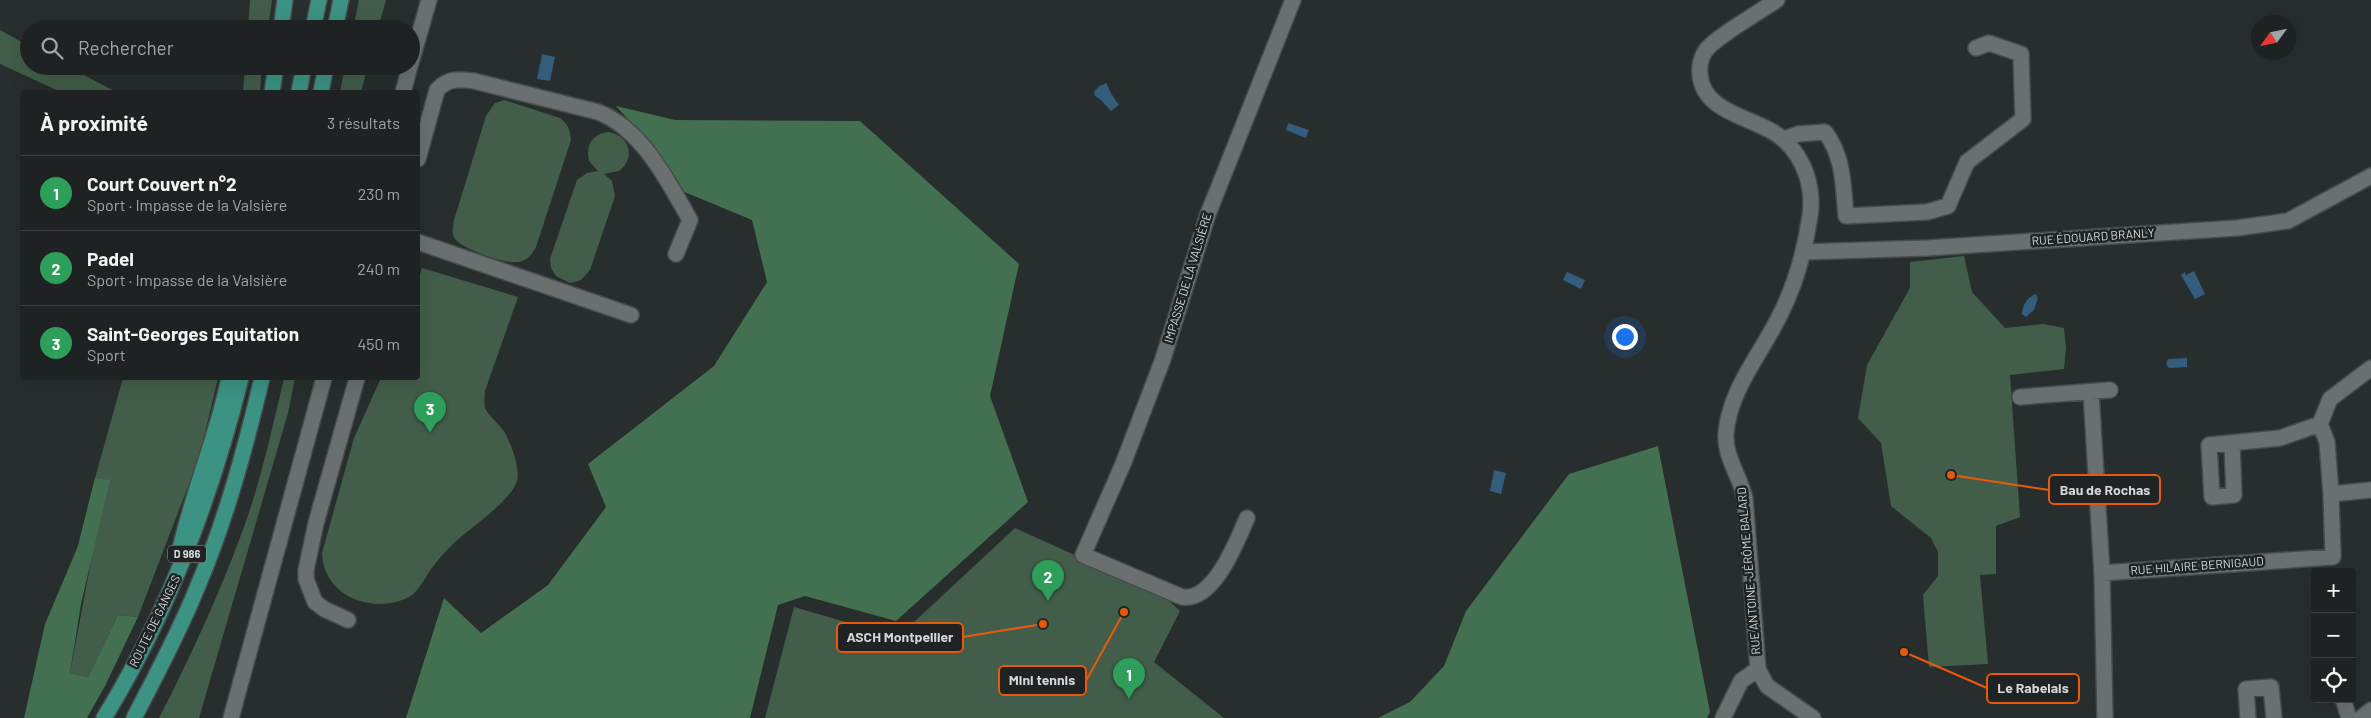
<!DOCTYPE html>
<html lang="fr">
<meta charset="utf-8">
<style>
:root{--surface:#1e2222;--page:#262a2a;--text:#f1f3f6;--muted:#a1a4a5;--line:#3c3f40;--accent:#1a73e8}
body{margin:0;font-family:Barlow,sans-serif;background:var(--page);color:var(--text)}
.controls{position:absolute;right:15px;bottom:15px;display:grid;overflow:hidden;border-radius:5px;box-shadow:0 5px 20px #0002}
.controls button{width:45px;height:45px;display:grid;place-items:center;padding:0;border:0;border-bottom:1px solid var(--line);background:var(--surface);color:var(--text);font:25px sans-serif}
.compass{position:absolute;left:2251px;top:15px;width:45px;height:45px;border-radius:50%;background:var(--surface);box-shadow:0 5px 20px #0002;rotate:237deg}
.you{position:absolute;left:1624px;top:336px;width:18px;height:18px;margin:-12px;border:4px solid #fff;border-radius:50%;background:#1a73e8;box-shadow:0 0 0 8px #1a73e833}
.badge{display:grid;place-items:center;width:32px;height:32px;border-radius:50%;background:var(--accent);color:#fff;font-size:16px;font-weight:700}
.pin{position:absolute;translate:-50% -41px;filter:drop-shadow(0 1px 2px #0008)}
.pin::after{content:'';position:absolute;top:26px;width:18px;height:15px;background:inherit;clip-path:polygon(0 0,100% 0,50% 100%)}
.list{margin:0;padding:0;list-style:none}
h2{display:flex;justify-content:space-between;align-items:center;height:65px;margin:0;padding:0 20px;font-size:21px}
h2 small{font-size:16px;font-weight:400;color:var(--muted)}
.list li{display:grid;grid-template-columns:32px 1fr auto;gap:15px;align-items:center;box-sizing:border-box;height:75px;padding:0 20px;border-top:1px solid var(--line)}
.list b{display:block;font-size:19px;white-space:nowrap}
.list p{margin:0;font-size:16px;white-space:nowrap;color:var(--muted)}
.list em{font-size:16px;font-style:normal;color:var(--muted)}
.icon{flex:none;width:28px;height:28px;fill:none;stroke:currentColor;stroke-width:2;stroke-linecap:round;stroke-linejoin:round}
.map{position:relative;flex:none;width:2371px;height:718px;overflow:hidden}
.search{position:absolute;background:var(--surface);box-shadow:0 5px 20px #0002;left:20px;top:20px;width:400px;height:55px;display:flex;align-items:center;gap:12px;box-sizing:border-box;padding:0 18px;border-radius:28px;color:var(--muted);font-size:19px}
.panel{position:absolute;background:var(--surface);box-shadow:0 5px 20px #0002;left:20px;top:90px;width:400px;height:290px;border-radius:5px}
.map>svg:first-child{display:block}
</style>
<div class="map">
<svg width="2371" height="718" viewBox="0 0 2371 718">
<rect width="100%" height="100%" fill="#282d2d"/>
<path fill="#425e4a" d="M 250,0 L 272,0 L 268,29 L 248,29 Z
M 359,0 L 386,0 L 378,29 L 353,29 Z
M 0,30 L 29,46 L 29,66 L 67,66 L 116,92 L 61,92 L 0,64 Z
M 245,66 L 262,66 L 260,92 L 243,92 Z
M 345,66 L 368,66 L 361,92 L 340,92 Z
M 504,100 L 560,118 C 568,124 570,130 571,140 L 536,247 C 532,254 528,260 519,262 C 507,265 462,249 455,239 C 451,233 453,227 454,220 L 486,116 L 495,103 Z
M 609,132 C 630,136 636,158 619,171 L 604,174 L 612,181 L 615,196 L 590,270 L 581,280 L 570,283 L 556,276 L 551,268 L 550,259 L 577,180 L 587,173 L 598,171 L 589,161 C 585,145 593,133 609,132 Z
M 1964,256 L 1972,292 L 2005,328 L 2043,324 L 2064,328 L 2066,348 L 2064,369 L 2010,375 L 2020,517 L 1996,526 L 1996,574 L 1980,575 L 1988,664 L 1929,667 L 1923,595 L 1938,576 L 1938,552 L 1931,538 L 1891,506 L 1881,443 L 1858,418 L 1867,365 L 1910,288 L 1910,262 Z
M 422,268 L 518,297 L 485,391 C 485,397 483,404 486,410 C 490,417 498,423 503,430 C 510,440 521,469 517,481 C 511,501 470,528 453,544 C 447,550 440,557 435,564 C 427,573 420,591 409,597 C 374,615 323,597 322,553 L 354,438 L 381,378 L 418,378 L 418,281 Z
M 123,378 L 218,378 L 199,458 L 138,617 L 118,615 L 88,677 L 70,673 L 92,556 L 78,546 L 95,478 Z
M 284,378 L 295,378 L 288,413 L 199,718 L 159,718 C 190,658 218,597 241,535 C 260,485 272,429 284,378 Z
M 1015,528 L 1163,595 L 1180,611 L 1154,662 L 1224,718 L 765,718 L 794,607 L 898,637 Z"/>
<path fill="#427051" d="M 616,106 L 675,120 L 860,121 L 1019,264 L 990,396 L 1028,502 L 896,621 L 805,596 L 778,605 L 750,718 L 406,718 L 444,598 L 481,633 L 548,585 L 606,507 L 588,464 L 714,366 L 767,282 L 752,220 L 682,191 L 653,147 Z
M 1658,446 L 1710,712 L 1707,718 L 1378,718 L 1410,702 L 1444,666 L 1466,611 L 1569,474 Z
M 95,478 L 110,480 L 81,604 L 70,673 L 88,677 L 118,615 L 138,617 L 105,686 L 87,718 L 24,718 L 45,624 L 78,546 Z"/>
<path fill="#345c7d" d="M 542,54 L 555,57 L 550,81 L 537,79 Z
M 1107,83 C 1107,88 1116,101 1119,105 L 1111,111 L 1101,100 L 1095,96 L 1094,92 L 1099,86 Z
M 1288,123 L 1309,130 L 1306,138 L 1286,130 Z
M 2194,271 L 2205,294 L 2195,299 L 2181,275 L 2185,272 L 2186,275 Z
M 1567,272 L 1585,280 L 1581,289 L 1563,280 Z
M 2036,294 L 2038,298 L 2034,310 L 2026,317 L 2022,314 C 2022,306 2028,296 2036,294 Z
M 2187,358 L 2187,367 L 2169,368 L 2166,364 L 2168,359 Z
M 1494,470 L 1506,473 L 1501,494 L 1490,491 Z"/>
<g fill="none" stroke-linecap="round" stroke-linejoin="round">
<defs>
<path id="minor" d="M 1777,0 C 1761,11 1716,37 1706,50 C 1701,57 1699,67 1700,75 C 1704,116 1760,117 1784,140 C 1805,159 1814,188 1810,216 C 1805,249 1796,283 1781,313 C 1762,353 1730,388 1726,433 C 1724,456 1740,476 1745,498 L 1758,669 L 1767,686 L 1813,718
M 411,63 L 429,0
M 403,92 L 410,66
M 1784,139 L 1798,134 L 1825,132 C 1844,157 1843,186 1846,216 L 1927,212 L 1948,206 L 1967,162 L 2023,119 L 2021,54 L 1989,43 L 1976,48
M 418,159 L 437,90 C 448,78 458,79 474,81 L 598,112 C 642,129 668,181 690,220 L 676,254
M 418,242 L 631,315
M 1803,252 L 1927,248 L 2237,228 L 2288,221 L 2371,176
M 2091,392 L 2102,573
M 2020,397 L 2110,390
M 2232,443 L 2234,495 L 2212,497 L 2209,445 L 2280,438 L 2320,424
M 2331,494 L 2327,442 L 2320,424 L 2330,399 L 2371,368
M 1247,518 C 1237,541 1214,602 1182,597 L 1083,555 L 1123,464 L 1163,359 L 1208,214 L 1293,0
M 348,620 L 324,609 L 315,602 L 306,579 L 306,570 L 316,523 L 357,378
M 2343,699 L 2349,718
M 231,718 L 324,378
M 1723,718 L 1741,681 L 1758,669
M 2105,718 L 2102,573 L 2333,557 L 2331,494 L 2371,490
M 2248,718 L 2246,689 L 2271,687 L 2274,718
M 2361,718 L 2371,710"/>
<path id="major" d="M 281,29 L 285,0
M 313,29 L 319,0
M 335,29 L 341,0
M 272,92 L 276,66
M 299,92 L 304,66
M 321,92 L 326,66
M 180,549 C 193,491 217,436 229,378
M 104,718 C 169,612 211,498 241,378
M 134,718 C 156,675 179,633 197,588 C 226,520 245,449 262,378"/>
</defs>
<use href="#minor" stroke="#474b4c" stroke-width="18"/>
<use href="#major" stroke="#474b4c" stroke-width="18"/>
<use href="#minor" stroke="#6a7070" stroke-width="15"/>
<use href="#major" stroke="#3c9384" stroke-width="15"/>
</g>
<g text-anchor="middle" stroke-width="5" stroke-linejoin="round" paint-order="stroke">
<rect fill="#1f2324" stroke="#9da0a1" stroke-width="1" x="168" y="545.5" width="38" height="17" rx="4"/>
<g font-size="11" font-weight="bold" fill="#d3d6d7">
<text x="187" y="558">D 986</text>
</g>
<g font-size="12" fill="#d3d6d7" stroke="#1f2324">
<text transform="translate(2093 237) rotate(-4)" y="4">RUE ÉDOUARD BRANLY</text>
<text transform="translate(1188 278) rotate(-73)" y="4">IMPASSE DE LA VALSIÈRE</text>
<text transform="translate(2197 566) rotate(-4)" y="4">RUE HILAIRE BERNIGAUD</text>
<text transform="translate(1749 571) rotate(-95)" y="4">RUE ANTOINE-JÉRÔME BALARD</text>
<text transform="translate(155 621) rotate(-64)" y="4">ROUTE DE GANGES</text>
</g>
</g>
<path fill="none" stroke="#e8590c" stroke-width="2" d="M1951 475L2049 490M1043 624L963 637M1124 612L1086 681M1904 652L1987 688"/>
<g fill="#e8590c" stroke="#1f2324" stroke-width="2">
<circle cx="1951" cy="475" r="5"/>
<circle cx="1043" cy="624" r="5"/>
<circle cx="1124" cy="612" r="5"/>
<circle cx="1904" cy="652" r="5"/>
</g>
<g fill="#1f2324" stroke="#e8590c" stroke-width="2">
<rect x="2049" y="475" width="111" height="29" rx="5"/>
<rect x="837" y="623" width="126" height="29" rx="5"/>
<rect x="999" y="666" width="87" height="29" rx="5"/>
<rect x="1987" y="674" width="92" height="29" rx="5"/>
</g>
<g font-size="14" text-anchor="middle" font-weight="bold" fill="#d3d6d7">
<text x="2105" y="495">Bau de Rochas</text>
<text x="900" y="642">ASCH Montpellier</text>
<text x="1042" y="685">Mini tennis</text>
<text x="2033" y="693">Le Rabelais</text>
</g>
</svg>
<div class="controls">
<button>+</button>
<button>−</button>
<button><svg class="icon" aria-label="locate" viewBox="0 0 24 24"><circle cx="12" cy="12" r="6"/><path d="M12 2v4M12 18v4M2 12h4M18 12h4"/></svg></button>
</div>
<svg class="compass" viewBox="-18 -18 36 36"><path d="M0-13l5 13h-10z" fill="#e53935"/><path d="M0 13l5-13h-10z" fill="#a1a4a5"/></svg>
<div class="you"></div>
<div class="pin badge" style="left:1129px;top:699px;background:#2e9e5b">1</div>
<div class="pin badge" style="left:1048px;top:601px;background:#2e9e5b">2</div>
<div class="pin badge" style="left:430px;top:433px;background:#2e9e5b">3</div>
<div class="search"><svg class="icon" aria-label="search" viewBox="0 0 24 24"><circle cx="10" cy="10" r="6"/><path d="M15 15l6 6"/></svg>Rechercher</div>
<section class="panel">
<h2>À proximité<small>3 résultats</small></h2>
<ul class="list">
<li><span class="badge" style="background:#2e9e5b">1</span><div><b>Court Couvert n°2</b><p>Sport · Impasse de la Valsière</p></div><em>230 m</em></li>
<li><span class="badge" style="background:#2e9e5b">2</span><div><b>Padel</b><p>Sport · Impasse de la Valsière</p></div><em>240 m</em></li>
<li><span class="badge" style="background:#2e9e5b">3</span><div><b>Saint-Georges Equitation</b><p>Sport</p></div><em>450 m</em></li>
</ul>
</section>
</div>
